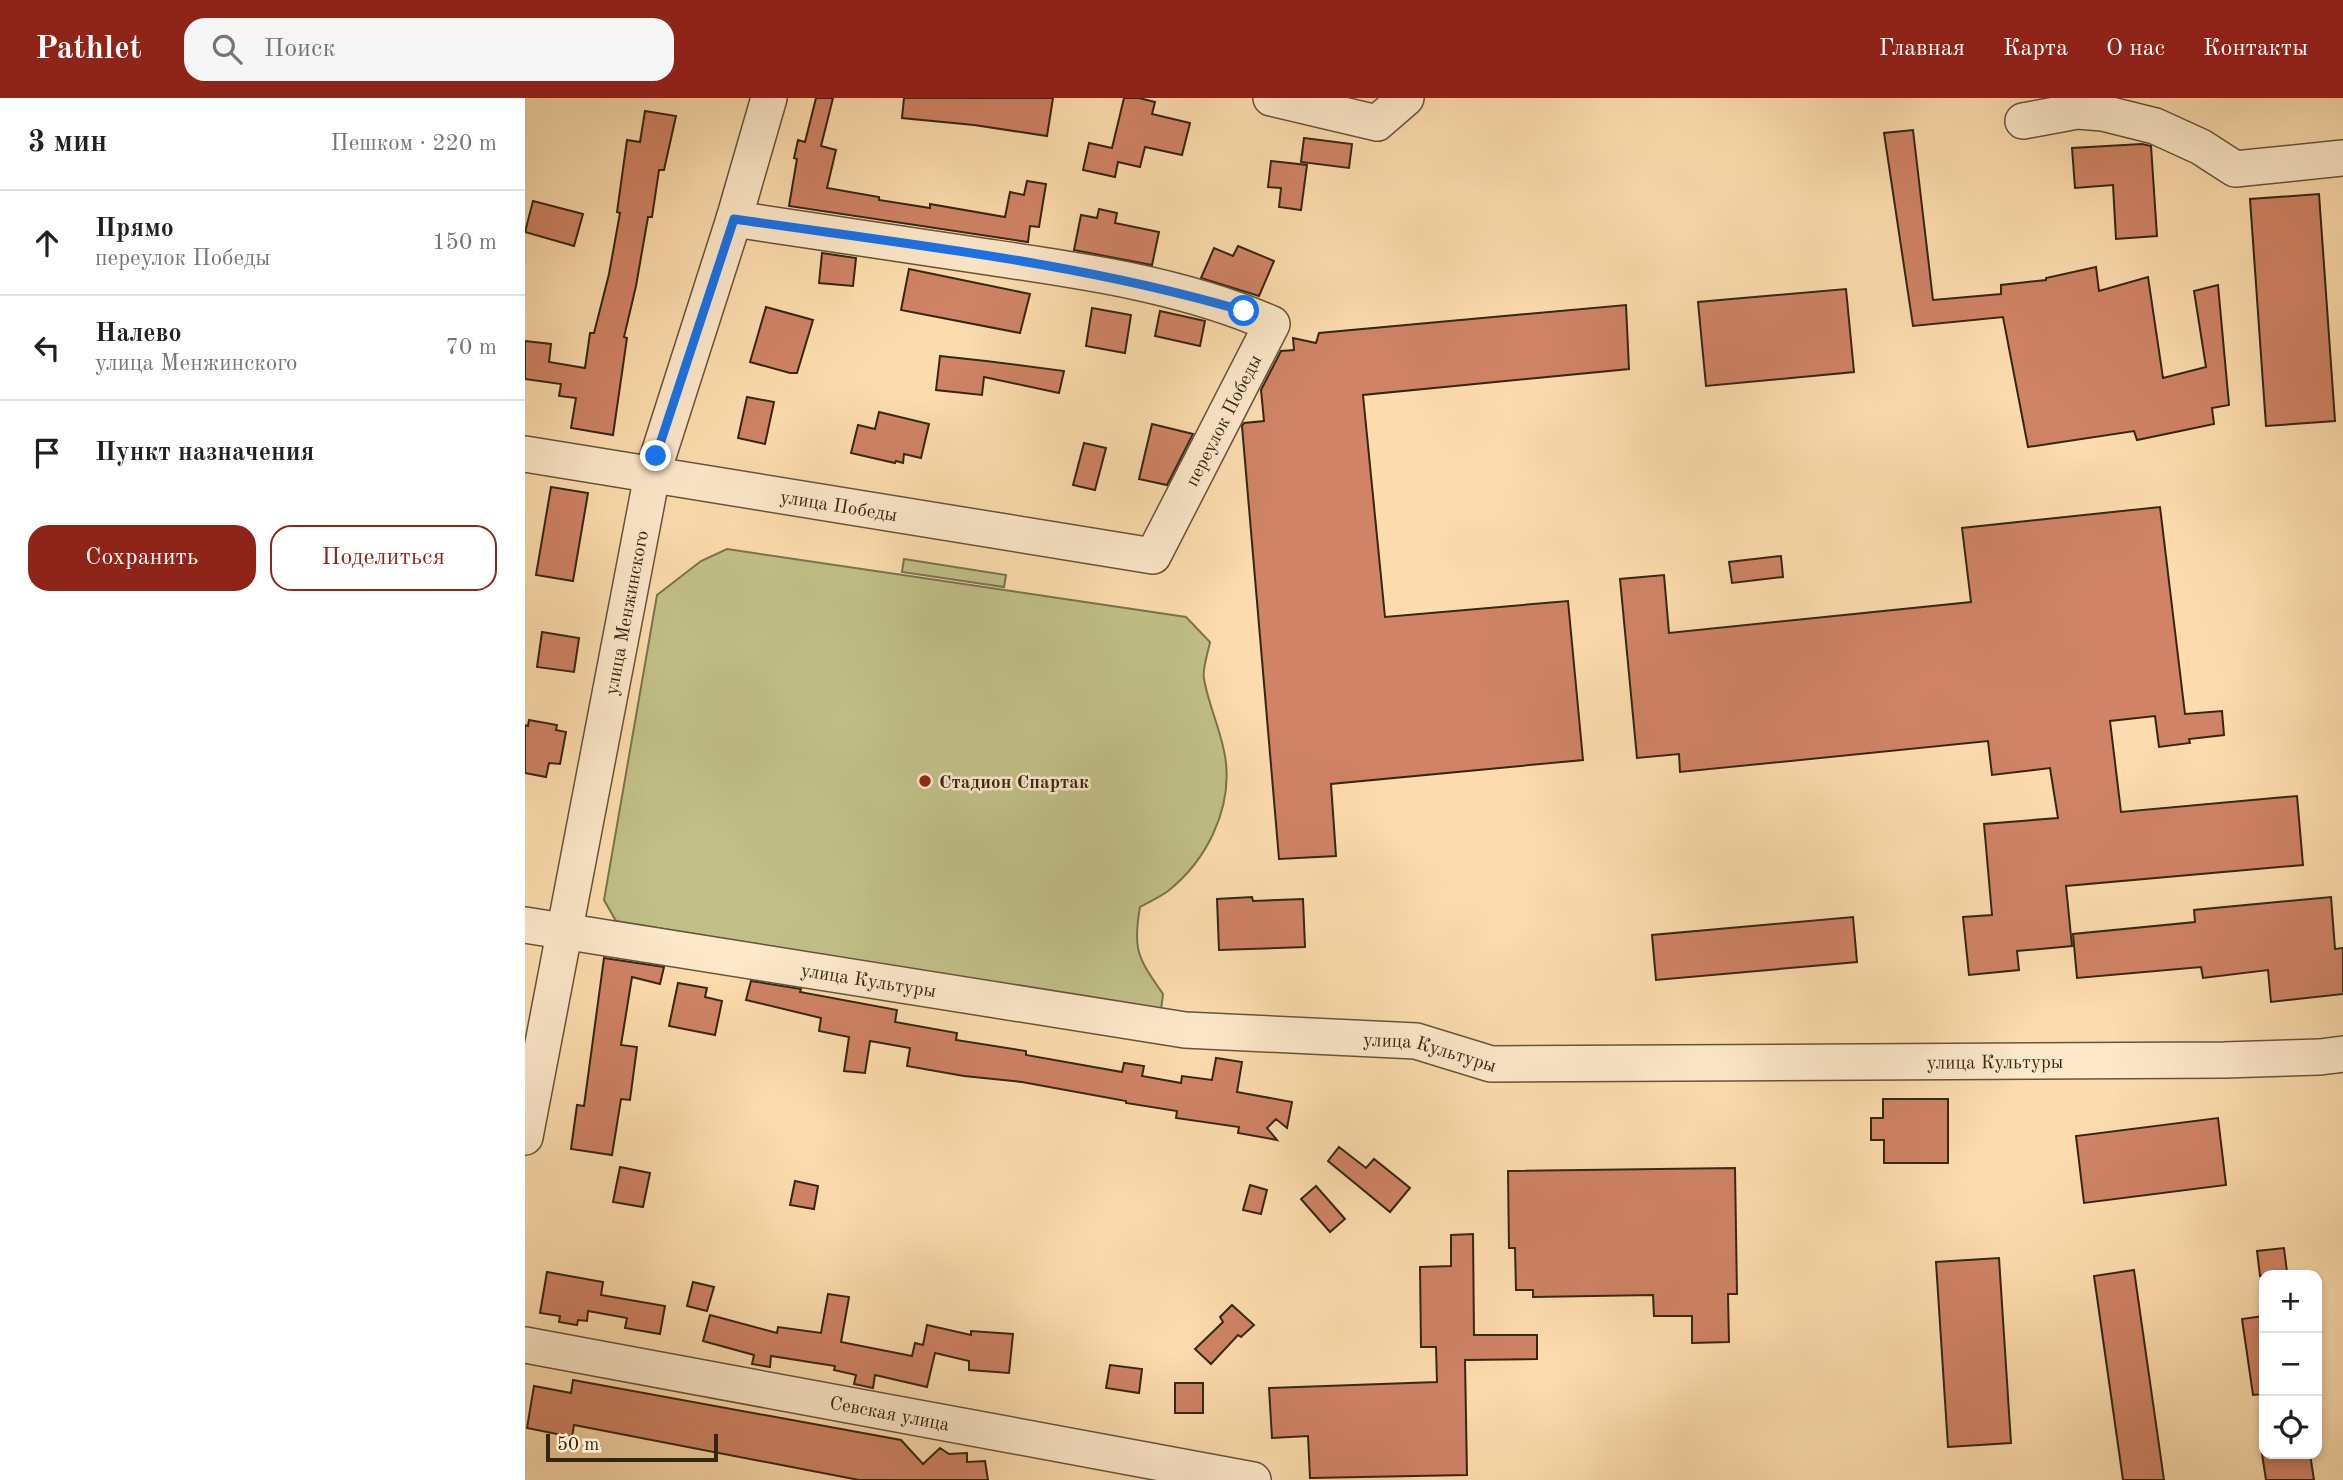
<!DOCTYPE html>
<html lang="ru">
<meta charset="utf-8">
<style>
:root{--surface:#fff;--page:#f6f6f6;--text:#202124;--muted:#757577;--line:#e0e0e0;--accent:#8f2418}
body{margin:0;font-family:"Old Standard TT",serif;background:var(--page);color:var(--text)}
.controls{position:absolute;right:21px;bottom:21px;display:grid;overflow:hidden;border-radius:14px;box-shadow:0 4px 10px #0003}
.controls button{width:63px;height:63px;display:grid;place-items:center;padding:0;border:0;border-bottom:2px solid var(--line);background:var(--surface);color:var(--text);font:35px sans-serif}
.scale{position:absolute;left:21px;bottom:18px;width:172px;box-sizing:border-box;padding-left:7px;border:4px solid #352614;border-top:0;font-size:19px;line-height:24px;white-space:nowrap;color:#352614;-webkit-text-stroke:5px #fde8ca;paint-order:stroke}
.stop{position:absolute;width:21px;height:21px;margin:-16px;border:5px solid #1a73e8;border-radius:50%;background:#fff}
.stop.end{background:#1a73e8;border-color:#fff;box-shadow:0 2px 7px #0008}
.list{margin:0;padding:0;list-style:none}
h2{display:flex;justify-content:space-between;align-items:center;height:91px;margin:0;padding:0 28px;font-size:30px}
h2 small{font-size:23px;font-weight:400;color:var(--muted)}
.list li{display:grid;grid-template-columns:46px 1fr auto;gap:21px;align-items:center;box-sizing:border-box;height:105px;padding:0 28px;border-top:2px solid var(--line)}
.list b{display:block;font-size:26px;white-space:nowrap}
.list p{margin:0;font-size:23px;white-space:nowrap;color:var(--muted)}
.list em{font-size:23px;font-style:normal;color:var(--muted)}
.actions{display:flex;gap:14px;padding:21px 28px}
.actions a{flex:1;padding:16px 0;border:2px solid var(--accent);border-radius:21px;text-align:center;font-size:24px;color:var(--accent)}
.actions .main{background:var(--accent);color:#fff}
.icon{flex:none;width:38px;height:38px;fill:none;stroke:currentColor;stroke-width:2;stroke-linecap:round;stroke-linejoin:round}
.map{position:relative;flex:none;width:1818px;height:1382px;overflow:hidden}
header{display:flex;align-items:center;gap:42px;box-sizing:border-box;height:98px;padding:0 35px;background:var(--accent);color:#fff}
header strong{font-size:33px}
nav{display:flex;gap:38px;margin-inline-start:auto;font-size:24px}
.search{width:490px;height:63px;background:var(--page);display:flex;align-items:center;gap:18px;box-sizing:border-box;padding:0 24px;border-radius:21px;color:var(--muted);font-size:26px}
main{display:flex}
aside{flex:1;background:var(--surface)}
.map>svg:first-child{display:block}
</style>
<header>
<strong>Pathlet</strong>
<div class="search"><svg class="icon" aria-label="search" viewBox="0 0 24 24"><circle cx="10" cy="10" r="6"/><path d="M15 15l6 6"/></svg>Поиск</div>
<nav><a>Главная</a><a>Карта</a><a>О нас</a><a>Контакты</a></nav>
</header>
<main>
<aside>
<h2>3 мин<small>Пешком · 220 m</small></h2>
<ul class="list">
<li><svg class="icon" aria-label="ahead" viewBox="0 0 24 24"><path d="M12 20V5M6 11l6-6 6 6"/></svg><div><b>Прямо</b><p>переулок Победы</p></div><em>150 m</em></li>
<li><svg class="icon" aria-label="left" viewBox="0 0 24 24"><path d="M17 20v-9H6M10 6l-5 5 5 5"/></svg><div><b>Налево</b><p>улица Менжинского</p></div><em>70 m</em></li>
<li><svg class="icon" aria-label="arrive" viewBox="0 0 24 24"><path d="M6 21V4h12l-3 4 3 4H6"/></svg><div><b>Пункт назначения</b></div></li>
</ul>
<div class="actions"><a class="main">Сохранить</a><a>Поделиться</a></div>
</aside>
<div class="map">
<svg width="1818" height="1382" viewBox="0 0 1818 1382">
<rect width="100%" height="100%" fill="#fcdcae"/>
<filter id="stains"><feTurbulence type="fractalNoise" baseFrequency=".00286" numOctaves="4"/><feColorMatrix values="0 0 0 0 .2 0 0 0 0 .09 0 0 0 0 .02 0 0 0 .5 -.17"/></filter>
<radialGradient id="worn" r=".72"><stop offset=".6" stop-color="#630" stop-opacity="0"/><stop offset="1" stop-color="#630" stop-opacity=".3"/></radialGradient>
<path fill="#c1c089" stroke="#7b734e" stroke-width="2" d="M 202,451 L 661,519 L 685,544 C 683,555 677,571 679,581 C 684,610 698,636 701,665 C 706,713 681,763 643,793 C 635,799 624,804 615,809 C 607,853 614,861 638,896 L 636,912 L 91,823 L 79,802 L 132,497 L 176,463 Z
M 379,461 L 481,477 L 479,489 L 377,474 Z"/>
<path fill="#d08366" stroke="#352614" stroke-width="2" d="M 291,0 L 308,0 L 296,48 L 311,52 L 302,90 L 354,99 L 354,102 L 405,110 L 405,106 L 480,119 L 485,94 L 499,97 L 502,83 L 521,86 L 514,129 L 505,128 L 503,144 L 264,108 L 272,61 L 269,60 L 273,42 L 280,44 Z
M 379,0 L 528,0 L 522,38 L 449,27 L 377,20 Z
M 599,0 L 614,0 L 630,4 L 627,16 L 665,25 L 657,57 L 620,49 L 615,69 L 593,64 L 590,79 L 558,72 L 564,45 L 587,50 Z
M 120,13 L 151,18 L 139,72 L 134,72 L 127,119 L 123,119 L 111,188 L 99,239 L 102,240 L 88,337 L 46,330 L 51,300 L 34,298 L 36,286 L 0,281 L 0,243 L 26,246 L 24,264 L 60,270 L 65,235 L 69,235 L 84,176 L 95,115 L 92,114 L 102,42 L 115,44 Z
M 1388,32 L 1408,202 L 1476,196 L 1476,187 L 1521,182 L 1521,180 L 1571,169 L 1574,193 L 1623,179 L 1638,280 L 1681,269 L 1669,193 L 1693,187 L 1704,307 L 1687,310 L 1689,326 L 1612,342 L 1609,333 L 1503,349 L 1478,219 L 1388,228 L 1359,35 Z
M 779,40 L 827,46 L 824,70 L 776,64 Z
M 1617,46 L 1626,48 L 1632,138 L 1591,141 L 1588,87 L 1550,90 L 1547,50 Z
M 746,63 L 782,67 L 776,112 L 754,109 L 756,90 L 743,89 Z
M 1794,96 L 1810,323 L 1741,328 L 1725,101 Z
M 8,103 L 58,116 L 49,148 L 0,134 Z
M 574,111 L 592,115 L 590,125 L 634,134 L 627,167 L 549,152 L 556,117 L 572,120 Z
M 713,148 L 749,163 L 734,198 L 676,180 L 689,150 L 708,158 Z
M 297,155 L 331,160 L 328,188 L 294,185 Z
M 384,171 L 505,196 L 495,235 L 376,212 Z
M 1321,191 L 1329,274 L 1181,288 L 1173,204 Z
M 1101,207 L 1104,271 L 838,297 L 860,519 L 1043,503 L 1058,662 L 806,686 L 811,758 L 754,761 L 717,328 L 719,325 L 739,323 L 736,292 L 756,253 L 769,252 L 768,240 L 791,245 L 794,235 Z
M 241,209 L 288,222 L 272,275 L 265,275 L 225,264 Z
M 567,210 L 606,217 L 600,255 L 561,248 Z
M 635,213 L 680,223 L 675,248 L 630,238 Z
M 415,258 L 461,263 L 539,273 L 534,295 L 459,279 L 457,297 L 411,292 Z
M 222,299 L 249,304 L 240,346 L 213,340 Z
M 354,314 L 404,326 L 396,360 L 379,356 L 378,365 L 371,363 L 370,365 L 326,355 L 333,327 L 350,331 Z
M 627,326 L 668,336 L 642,387 L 614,381 Z
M 559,345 L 581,350 L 570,392 L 548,387 Z
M 26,389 L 63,395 L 48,483 L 11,477 Z
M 1635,409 L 1660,616 L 1697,613 L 1699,637 L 1664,641 L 1665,645 L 1634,649 L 1630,618 L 1585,623 L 1596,714 L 1772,698 L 1778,767 L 1541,788 L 1547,848 L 1492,853 L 1494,872 L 1444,877 L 1438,819 L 1467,817 L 1459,726 L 1533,720 L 1525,670 L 1467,677 L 1463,643 L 1155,674 L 1154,656 L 1112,660 L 1095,481 L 1139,477 L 1144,535 L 1446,504 L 1437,430 Z
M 1256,458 L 1258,479 L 1207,485 L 1204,464 Z
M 17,534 L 54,540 L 49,574 L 12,569 Z
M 4,622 L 32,627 L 31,632 L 41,634 L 35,666 L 24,665 L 21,679 L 0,675 L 0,627 L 3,628 Z
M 727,799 L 728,803 L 778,801 L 780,849 L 694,852 L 692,801 Z
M 1806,799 L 1810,851 L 1818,850 L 1818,896 L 1746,904 L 1743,872 L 1678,880 L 1676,869 L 1552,880 L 1548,836 L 1670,824 L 1669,812 Z
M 1328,819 L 1332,864 L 1131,882 L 1127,837 Z
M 79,860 L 139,869 L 135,886 L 107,879 L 96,947 L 112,949 L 105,1002 L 96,1001 L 87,1057 L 46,1051 L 52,1007 L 59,1008 Z
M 226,883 L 276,891 L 275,894 L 372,912 L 370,924 L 432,935 L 431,942 L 501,953 L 501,957 L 597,974 L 599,965 L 619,968 L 617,978 L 656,985 L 657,978 L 687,982 L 691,960 L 717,964 L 712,994 L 767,1004 L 762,1030 L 751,1021 L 742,1030 L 752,1042 L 713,1035 L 714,1029 L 651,1020 L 652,1013 L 601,1005 L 601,1003 L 497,984 L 439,978 L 382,968 L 385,950 L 345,943 L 340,975 L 319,973 L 324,939 L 294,933 L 296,920 L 221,902 Z
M 153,885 L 182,890 L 180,899 L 197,903 L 190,937 L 144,928 Z
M 1358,1001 L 1423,1001 L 1423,1065 L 1359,1065 L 1359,1042 L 1346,1042 L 1346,1020 L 1358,1020 Z
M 1693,1020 L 1701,1087 L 1559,1105 L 1551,1038 Z
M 814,1049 L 841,1070 L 849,1061 L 885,1090 L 865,1114 L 803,1063 Z
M 95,1069 L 125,1075 L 118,1109 L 88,1104 Z
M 1210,1070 L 1212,1196 L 1203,1196 L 1204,1244 L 1167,1245 L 1167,1218 L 1129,1218 L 1128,1197 L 1008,1199 L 1008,1192 L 991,1192 L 990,1150 L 984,1150 L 983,1073 Z
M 270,1083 L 293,1088 L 289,1111 L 265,1107 Z
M 725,1087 L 742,1092 L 736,1116 L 718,1112 Z
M 791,1088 L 820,1121 L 805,1134 L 776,1101 Z
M 948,1136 L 949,1237 L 1012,1237 L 1012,1261 L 940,1262 L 942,1377 L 785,1380 L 783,1338 L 747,1340 L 744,1290 L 912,1284 L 911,1249 L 896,1249 L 895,1169 L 926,1168 L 926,1137 Z
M 1759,1150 L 1762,1174 L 1735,1178 L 1732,1153 Z
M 1474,1160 L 1486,1345 L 1423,1349 L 1411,1164 Z
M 1609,1172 L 1639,1382 L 1598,1382 L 1569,1178 Z
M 22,1174 L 78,1184 L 76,1197 L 140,1208 L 135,1236 L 100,1230 L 102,1220 L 63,1213 L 62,1223 L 53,1222 L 52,1227 L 34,1224 L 35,1218 L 15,1215 Z
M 168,1184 L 189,1189 L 182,1213 L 162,1208 Z
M 303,1196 L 324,1199 L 316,1244 L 387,1258 L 390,1245 L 398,1247 L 402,1227 L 446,1237 L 446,1233 L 488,1236 L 484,1275 L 444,1272 L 444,1263 L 410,1255 L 402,1289 L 350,1277 L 348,1290 L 329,1286 L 331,1277 L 309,1272 L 310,1268 L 246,1258 L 245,1269 L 227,1266 L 229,1257 L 178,1243 L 185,1217 L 252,1235 L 253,1229 L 296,1235 Z
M 707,1207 L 729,1227 L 716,1239 L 713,1237 L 686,1266 L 670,1251 L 698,1224 L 695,1219 Z
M 1739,1218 L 1739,1296 L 1728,1297 L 1717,1221 Z
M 585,1267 L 617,1271 L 614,1295 L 581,1290 Z
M 48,1282 L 376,1342 L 398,1366 L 415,1350 L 424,1356 L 442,1355 L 442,1364 L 460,1363 L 463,1382 L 334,1382 L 49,1327 L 47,1339 L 2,1330 L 9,1288 L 46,1295 Z
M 650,1285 L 678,1285 L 678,1315 L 650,1315 Z
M 1737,1356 L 1785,1356 L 1789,1382 L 1741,1382 Z"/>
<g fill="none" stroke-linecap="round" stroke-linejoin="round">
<defs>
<g id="minor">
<path d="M 746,0 L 852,25 L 881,0"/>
<path d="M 1498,23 L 1552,13 L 1578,15 L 1630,28 L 1676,49 L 1710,71 L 1818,60"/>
<path id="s1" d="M 0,356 L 628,458 L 747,226 C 658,187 559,173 463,159 C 378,146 294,134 209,121"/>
<path id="s2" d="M 0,827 L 660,932 L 891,943 L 966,966 L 1699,962 L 1795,959 L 1818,956"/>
<path id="s3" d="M 0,1039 L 127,377 L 209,121 L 244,0"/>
<path id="s4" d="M 0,1247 L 728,1382"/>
</g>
</defs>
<use href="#minor" stroke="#67543a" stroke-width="38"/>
<use href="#minor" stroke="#fde8ca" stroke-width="35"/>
</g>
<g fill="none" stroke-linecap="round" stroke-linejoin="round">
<path stroke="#1a73e8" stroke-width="9" d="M 131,358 L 209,121 C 380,146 553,164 719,213"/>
</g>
<circle fill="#8f2418" stroke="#fde8ca" stroke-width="2.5" cx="400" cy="683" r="7"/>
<g text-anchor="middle" stroke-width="5" stroke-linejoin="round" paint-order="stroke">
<g font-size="19" fill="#352614" stroke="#fde8ca">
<text dy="7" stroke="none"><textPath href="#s1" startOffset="789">переулок Победы</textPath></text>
<text dy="7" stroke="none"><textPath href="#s1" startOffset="318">улица Победы</textPath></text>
<text dy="7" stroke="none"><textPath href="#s3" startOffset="534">улица Менжинского</textPath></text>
<text dy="7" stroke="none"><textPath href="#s2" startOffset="348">улица Культуры</textPath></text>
<text dy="7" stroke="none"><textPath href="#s2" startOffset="915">улица Культуры</textPath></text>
<text dy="7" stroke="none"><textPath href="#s2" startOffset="1482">улица Культуры</textPath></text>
<text dy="7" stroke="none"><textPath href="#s4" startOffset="371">Севская улица</textPath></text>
</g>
<g font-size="19" font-weight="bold" fill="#352614" stroke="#fde8ca" text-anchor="start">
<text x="414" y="690">Стадион Спартак</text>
</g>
</g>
<rect width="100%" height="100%" filter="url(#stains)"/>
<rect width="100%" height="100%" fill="url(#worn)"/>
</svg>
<div class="controls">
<button>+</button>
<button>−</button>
<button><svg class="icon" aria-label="locate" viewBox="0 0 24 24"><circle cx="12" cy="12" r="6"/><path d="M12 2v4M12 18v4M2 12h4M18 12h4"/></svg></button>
</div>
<div class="scale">50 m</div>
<div class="stop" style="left:719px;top:213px"></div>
<div class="stop end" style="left:131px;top:358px"></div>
</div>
</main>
